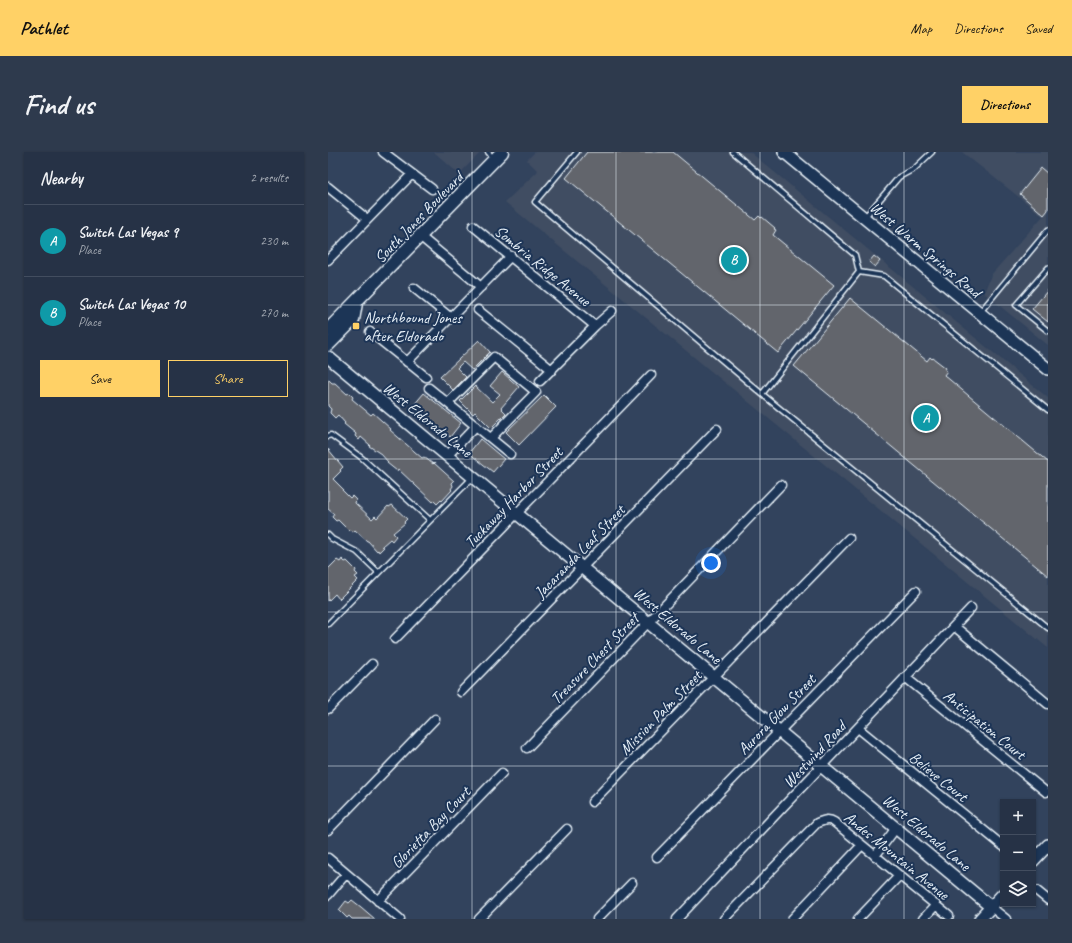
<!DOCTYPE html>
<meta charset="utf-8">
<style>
:root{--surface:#263246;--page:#2e3a4d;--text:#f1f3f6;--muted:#a4aab3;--line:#424d5f;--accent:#ffd166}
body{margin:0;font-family:Caveat,sans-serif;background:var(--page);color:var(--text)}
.controls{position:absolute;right:12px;bottom:12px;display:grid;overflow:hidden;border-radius:0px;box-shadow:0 1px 3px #0004}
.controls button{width:36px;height:36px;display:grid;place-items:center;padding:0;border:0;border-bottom:1px solid var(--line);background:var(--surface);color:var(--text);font:20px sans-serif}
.you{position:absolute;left:383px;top:411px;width:14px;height:14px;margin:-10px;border:3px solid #fff;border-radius:50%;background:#1a73e8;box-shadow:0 0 0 6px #1a73e833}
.badge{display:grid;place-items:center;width:26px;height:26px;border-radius:50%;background:var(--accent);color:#fff;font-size:13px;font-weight:700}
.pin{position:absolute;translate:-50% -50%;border:2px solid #fff;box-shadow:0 1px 4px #0006}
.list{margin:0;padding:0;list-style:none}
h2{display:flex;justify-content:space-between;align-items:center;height:52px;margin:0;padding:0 16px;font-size:17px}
h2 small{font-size:13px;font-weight:400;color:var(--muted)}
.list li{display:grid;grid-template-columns:26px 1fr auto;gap:12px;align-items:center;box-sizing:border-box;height:72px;padding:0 16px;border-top:1px solid var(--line)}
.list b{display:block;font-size:15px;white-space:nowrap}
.list p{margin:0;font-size:13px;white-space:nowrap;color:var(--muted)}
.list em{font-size:13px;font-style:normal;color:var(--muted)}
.actions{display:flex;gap:8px;padding:12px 16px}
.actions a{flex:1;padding:9px 0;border:1px solid var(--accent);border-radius:0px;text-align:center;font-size:14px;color:var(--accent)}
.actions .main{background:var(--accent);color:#111}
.icon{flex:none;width:22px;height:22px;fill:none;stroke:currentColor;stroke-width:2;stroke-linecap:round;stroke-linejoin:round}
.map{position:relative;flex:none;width:720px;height:767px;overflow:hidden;border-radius:0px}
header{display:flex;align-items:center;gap:24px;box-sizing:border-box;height:56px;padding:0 20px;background:var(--accent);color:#111}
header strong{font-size:19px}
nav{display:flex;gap:22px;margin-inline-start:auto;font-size:14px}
.intro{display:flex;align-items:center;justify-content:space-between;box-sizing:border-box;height:96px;padding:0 24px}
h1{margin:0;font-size:28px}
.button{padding:10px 18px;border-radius:0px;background:var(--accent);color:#111;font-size:14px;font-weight:700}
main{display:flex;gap:24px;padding:0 24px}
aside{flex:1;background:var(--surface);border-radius:0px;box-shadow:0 1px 3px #0004}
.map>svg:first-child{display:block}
</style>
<header>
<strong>Pathlet</strong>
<nav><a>Map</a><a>Directions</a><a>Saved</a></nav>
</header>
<div class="intro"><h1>Find us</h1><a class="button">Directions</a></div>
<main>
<aside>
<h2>Nearby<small>2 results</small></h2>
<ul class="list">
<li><span class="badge" style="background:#0f9aa8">A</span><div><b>Switch Las Vegas 9</b><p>Place</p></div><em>230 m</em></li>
<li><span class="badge" style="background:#0f9aa8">B</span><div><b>Switch Las Vegas 10</b><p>Place</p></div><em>270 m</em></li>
</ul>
<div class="actions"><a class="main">Save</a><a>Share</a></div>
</aside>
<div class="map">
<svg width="720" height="767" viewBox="0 0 720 767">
<rect width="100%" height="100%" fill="#32435d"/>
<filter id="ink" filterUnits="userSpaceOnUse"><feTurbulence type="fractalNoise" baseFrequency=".025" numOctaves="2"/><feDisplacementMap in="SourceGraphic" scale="8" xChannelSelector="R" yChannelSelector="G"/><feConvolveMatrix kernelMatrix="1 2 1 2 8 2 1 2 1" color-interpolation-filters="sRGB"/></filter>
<g filter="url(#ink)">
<path fill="#404d62" d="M 106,0 L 153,0 L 131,22 Z
M 207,0 L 422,0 L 720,246 L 720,496 L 177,50 L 210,19 L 199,8 Z
M 634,0 L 720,0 L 720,193 L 656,141 L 663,123 L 715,64 Z"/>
<path fill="#62656c" stroke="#e8f1f8" d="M 259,0 L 345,0 L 427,68 L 431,64 L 433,66 L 434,65 L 447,76 L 446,77 L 448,78 L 445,83 L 506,133 L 450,201 L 238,26 Z
M 713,16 L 720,22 L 720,58 L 716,63 L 692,42 Z
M 546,104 L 552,109 L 547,115 L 541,110 Z
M 720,138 L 720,170 L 704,157 Z
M 522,146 L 599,209 L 602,205 L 604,207 L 605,206 L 618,216 L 617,218 L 619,219 L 616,223 L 720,310 L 720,424 L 466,214 Z
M 151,188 L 162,200 L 144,218 L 135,210 L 129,216 L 138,225 L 125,238 L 112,225 Z
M 174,220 L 191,235 L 173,256 L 178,261 L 163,276 L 147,260 L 145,262 L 132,249 L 147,234 L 164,250 L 172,242 L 162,234 Z
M 0,227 L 4,231 L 7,231 L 19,242 L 21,241 L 25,245 L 24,247 L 43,263 L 45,261 L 63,277 L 62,278 L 94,306 L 96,305 L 105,312 L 106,311 L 126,329 L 124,331 L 125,334 L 123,337 L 124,338 L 114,349 L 113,348 L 109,352 L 106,349 L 105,350 L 70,317 L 69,319 L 59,311 L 60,310 L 53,302 L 41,294 L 42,293 L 33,285 L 31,288 L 27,284 L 28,282 L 27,281 L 16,272 L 17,271 L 10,263 L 7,266 L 2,261 L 3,257 L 0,254 Z
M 96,241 L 133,271 L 122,285 L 85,254 Z
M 216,243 L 228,255 L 191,293 L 178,280 Z
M 152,287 L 176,307 L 165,320 L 141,301 Z
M 0,297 L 15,315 L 12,318 L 13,319 L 5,327 L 15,337 L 14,338 L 22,346 L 24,344 L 28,348 L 27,351 L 44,367 L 47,364 L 49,366 L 60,354 L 61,355 L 64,353 L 79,367 L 76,370 L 77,371 L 65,381 L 68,384 L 64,389 L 62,387 L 54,394 L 56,395 L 51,400 L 50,398 L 49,399 L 40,389 L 39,389 L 27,378 L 25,380 L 22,378 L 21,379 L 10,368 L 8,369 L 4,365 L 6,362 L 0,357 Z
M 14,407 L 17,410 L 19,409 L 28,418 L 27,420 L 30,423 L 27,425 L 30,428 L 11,447 L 7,442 L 0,449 L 0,417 L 9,408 L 12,410 Z
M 24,748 L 33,755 L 47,767 L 24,767 L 21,764 L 19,766 L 11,758 L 18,749 L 21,751 Z"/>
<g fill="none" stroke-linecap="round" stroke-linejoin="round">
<defs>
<path id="lane" d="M 160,0 L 166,7
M 249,0 L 207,50 L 434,242 L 720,476
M 405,0 L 527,103 L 531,120 L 556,124 L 720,258
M 536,66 L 571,25 L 586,17 L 604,0
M 720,116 L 688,153 L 720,179
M 653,159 L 720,78
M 434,242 L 531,120
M 0,284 L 3,283 L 34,306 L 102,368
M 0,383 L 4,387 L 29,400 L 50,420
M 0,472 L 144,326"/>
<path id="street" d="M 55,0 L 104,37
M 0,35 L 39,67
M 145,74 L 267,174
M 93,85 L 153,135
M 0,108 L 84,22
M 86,136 L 123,166
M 150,158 L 224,218
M 42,180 L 98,225
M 79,210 L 183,104
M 212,229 L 267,174 L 284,159
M 101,236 L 182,302
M 120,251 L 166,205 L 208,240 L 163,286
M 120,303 L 148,274
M 626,474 L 720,552
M 67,487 L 323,223
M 577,525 L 718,640
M 133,540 L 389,277
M 0,557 L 44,512
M 530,576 L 675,694
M 199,596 L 453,333
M 264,650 L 521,386
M 0,678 L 107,567
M 547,704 L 568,676
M 329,705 L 588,439
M 0,706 L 72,767
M 709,739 L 720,748
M 0,743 L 18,722
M 50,749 L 174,621
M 663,755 L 678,767
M 151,767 L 239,677
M 269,767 L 304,731
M 349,767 L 643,456
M 396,767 L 489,671 C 495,669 500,666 506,670 L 621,764
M 464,767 L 534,693
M 530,767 L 571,724
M 595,767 L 608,753"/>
<path id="secondary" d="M 456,0 L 720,217
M 0,205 L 663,755
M 705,709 L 720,693
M 652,767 L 675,742"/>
<path id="primary" d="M 0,178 L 174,0
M 0,193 L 25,168 L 28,151"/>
</defs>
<use href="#lane" stroke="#e8f1f8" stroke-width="7"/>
<use href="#street" stroke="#e8f1f8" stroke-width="11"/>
<use href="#secondary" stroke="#e8f1f8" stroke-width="14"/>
<use href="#primary" stroke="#e8f1f8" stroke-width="15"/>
<use href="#lane" stroke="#1d3557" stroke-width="4"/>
<use href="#street" stroke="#1d3557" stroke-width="8"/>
<use href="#secondary" stroke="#1d3557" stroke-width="11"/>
<use href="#primary" stroke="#1d3557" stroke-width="12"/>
</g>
</g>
<path fill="none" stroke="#e8f1f8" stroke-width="1" stroke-opacity="0.55" d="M 144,0 L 144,767M 288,0 L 288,767M 432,0 L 432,767M 576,0 L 576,767M 0,153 L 720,153M 0,307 L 720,307M 0,460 L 720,460M 0,614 L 720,614"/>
<rect fill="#ffd166" stroke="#1d3557" stroke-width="1.5" x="24" y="170" width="8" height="8" rx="2"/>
<g text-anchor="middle" stroke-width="4" stroke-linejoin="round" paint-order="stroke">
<g font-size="16" fill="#e8f1f8" stroke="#1d3557">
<text transform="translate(90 65) rotate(-46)" y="6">South Jones Boulevard</text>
<text transform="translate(598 97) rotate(40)" y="6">West Warm Springs Road</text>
<text transform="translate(215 113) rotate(39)" y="6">Sombria Ridge Avenue</text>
<text transform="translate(100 267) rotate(39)" y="6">West Eldorado Lane</text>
<text transform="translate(185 345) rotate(-46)" y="6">Tuckaway Harbor Street</text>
<text transform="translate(251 399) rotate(-46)" y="6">Jacaranda Leaf Street</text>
<text transform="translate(350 473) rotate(40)" y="6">West Eldorado Lane</text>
<text transform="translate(266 506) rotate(-46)" y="6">Treasure Chest Street</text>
<text transform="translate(332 560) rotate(-46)" y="6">Mission Palm Street</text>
<text transform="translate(448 562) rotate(-46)" y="6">Aurora Glow Street</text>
<text transform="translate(657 572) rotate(39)" y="6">Anticipation Court</text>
<text transform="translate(486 602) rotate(-47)" y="6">Westwind Road</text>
<text transform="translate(611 624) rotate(39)" y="6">Believe Court</text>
<text transform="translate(102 675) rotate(-46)" y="6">Glorietta Bay Court</text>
<text transform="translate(599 680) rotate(40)" y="6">West Eldorado Lane</text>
<text transform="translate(569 703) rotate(39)" y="6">Andes Mountain Avenue</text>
</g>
<g font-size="16" fill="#e8f1f8" stroke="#1d3557" text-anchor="start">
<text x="36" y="171">Northbound Jones<tspan x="36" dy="18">after Eldorado</tspan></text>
</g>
</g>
</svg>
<div class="controls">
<button>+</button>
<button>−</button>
<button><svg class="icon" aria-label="layers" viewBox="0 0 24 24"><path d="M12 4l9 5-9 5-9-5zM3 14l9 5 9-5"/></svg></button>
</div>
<div class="you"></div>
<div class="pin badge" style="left:598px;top:266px;background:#0f9aa8">A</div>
<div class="pin badge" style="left:406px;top:108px;background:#0f9aa8">B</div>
</div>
</main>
